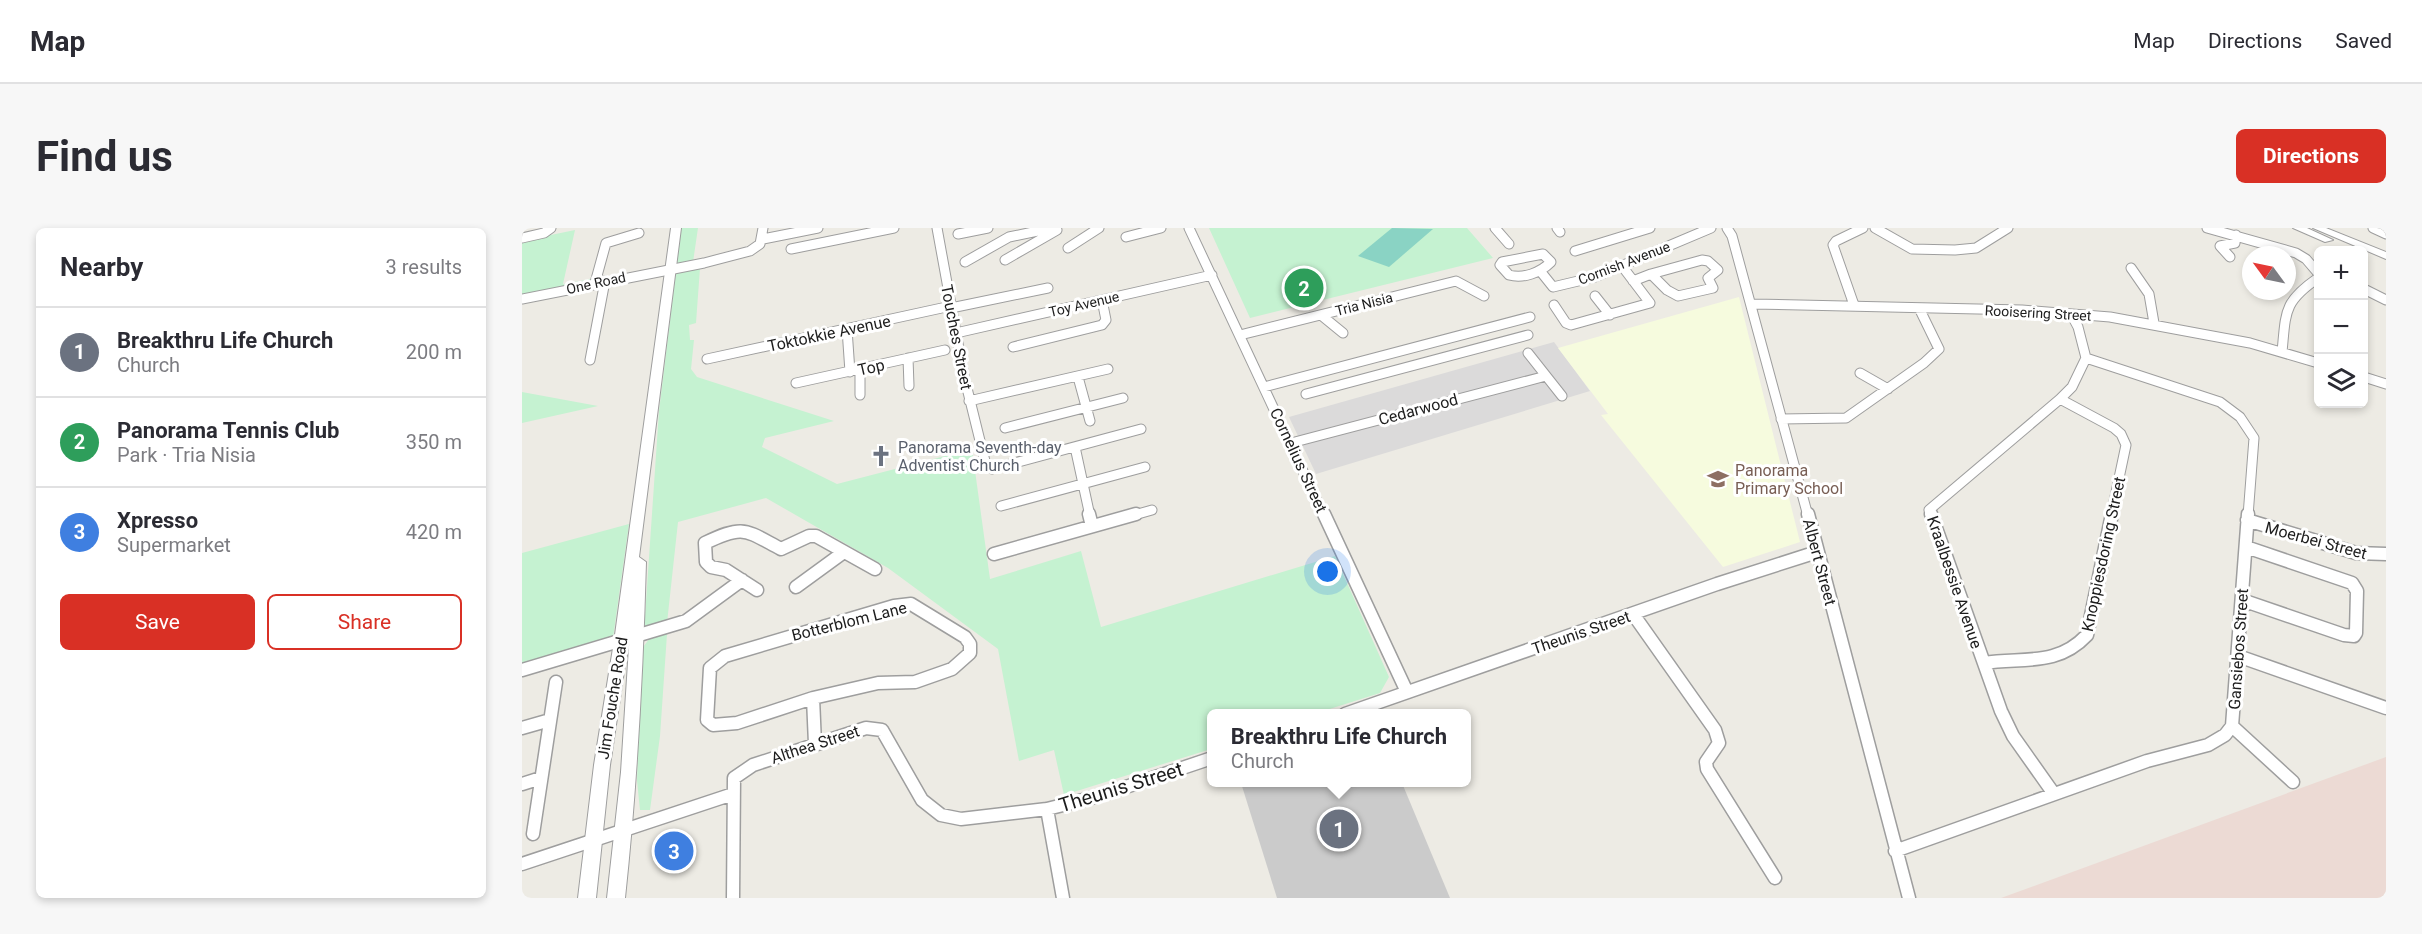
<!DOCTYPE html>
<meta charset="utf-8">
<style>
:root{--surface:#fff;--page:#f7f7f7;--text:#2b2b33;--muted:#7c7c81;--line:#e1e1e2;--accent:#d93025}
body{margin:0;font-family:Roboto,sans-serif;background:var(--page);color:var(--text)}
.controls{position:absolute;right:18px;top:18px;display:grid;overflow:hidden;border-radius:9px;box-shadow:0 3px 9px #0003}
.controls button{width:54px;height:54px;display:grid;place-items:center;padding:0;border:0;border-bottom:2px solid var(--line);background:var(--surface);color:var(--text);font:30px sans-serif}
.compass{position:absolute;left:1720px;top:18px;width:54px;height:54px;border-radius:50%;background:var(--surface);box-shadow:0 3px 9px #0003;rotate:303deg}
.you{position:absolute;left:806px;top:344px;width:21px;height:21px;margin:-15px;border:4px solid #fff;border-radius:50%;background:#1a73e8;box-shadow:0 0 0 9px #1a73e833}
.badge{display:grid;place-items:center;width:39px;height:39px;border-radius:50%;background:var(--accent);color:#fff;font-size:20px;font-weight:700}
.pin{position:absolute;translate:-50% -50%;border:3px solid #fff;box-shadow:0 2px 6px #0006}
.popup{position:absolute;left:685px;top:481px;width:264px;height:78px;box-sizing:border-box;display:grid;place-content:center;border-radius:9px;background:var(--surface);filter:drop-shadow(0 2px 4px #0005);font-size:20px;white-space:nowrap;color:var(--muted)}
.popup b{font-size:22px;color:var(--text)}
.popup::after{content:'';position:absolute;left:50%;top:100%;margin-left:-12px;border:12px solid transparent;border-top-color:var(--surface)}
.list{margin:0;padding:0;list-style:none}
h2{display:flex;justify-content:space-between;align-items:center;height:78px;margin:0;padding:0 24px;font-size:26px}
h2 small{font-size:20px;font-weight:400;color:var(--muted)}
.list li{display:grid;grid-template-columns:39px 1fr auto;gap:18px;align-items:center;box-sizing:border-box;height:90px;padding:0 24px;border-top:2px solid var(--line)}
.list b{display:block;font-size:22px;white-space:nowrap}
.list p{margin:0;font-size:20px;white-space:nowrap;color:var(--muted)}
.list em{font-size:20px;font-style:normal;color:var(--muted)}
.actions{display:flex;gap:12px;padding:18px 24px}
.actions a{flex:1;padding:14px 0;border:2px solid var(--accent);border-radius:9px;text-align:center;font-size:21px;color:var(--accent)}
.actions .main{background:var(--accent);color:#fff}
.icon{flex:none;width:33px;height:33px;fill:none;stroke:currentColor;stroke-width:2;stroke-linecap:round;stroke-linejoin:round}
.map{position:relative;flex:none;width:1864px;height:670px;overflow:hidden;border-radius:9px}
header{display:flex;align-items:center;gap:36px;box-sizing:border-box;height:84px;padding:0 30px;background:var(--surface);border-bottom:2px solid var(--line)}
header strong{font-size:28px}
nav{display:flex;gap:33px;margin-inline-start:auto;font-size:21px}
.intro{display:flex;align-items:center;justify-content:space-between;box-sizing:border-box;height:144px;padding:0 36px}
h1{margin:0;font-size:42px}
.button{padding:15px 27px;border-radius:9px;background:var(--accent);color:#fff;font-size:21px;font-weight:700}
main{display:flex;gap:36px;padding:0 36px}
aside{flex:1;background:var(--surface);border-radius:9px;box-shadow:0 3px 9px #0003}
.map>svg:first-child{display:block}
</style>
<header>
<strong>Map</strong>
<nav><a>Map</a><a>Directions</a><a>Saved</a></nav>
</header>
<div class="intro"><h1>Find us</h1><a class="button">Directions</a></div>
<main>
<aside>
<h2>Nearby<small>3 results</small></h2>
<ul class="list">
<li><span class="badge" style="background:#6b7280">1</span><div><b>Breakthru Life Church</b><p>Church</p></div><em>200 m</em></li>
<li><span class="badge" style="background:#2e9e5b">2</span><div><b>Panorama Tennis Club</b><p>Park · Tria Nisia</p></div><em>350 m</em></li>
<li><span class="badge" style="background:#3f7fe0">3</span><div><b>Xpresso</b><p>Supermarket</p></div><em>420 m</em></li>
</ul>
<div class="actions"><a class="main">Save</a><a>Share</a></div>
</aside>
<div class="map">
<svg width="1864" height="670" viewBox="0 0 1864 670">
<rect width="100%" height="100%" fill="#edebe4"/>
<path fill="#dbdada" d="M 1032,114 L 1068,163 L 794,246 L 767,189 Z"/>
<path fill="#ecdad4" d="M 1864,529 L 1864,670 L 1479,670 Z"/>
<path fill="#f6fbde" d="M 1217,69 L 1278,314 L 1201,339 L 1079,187 L 1086,186 L 1036,120 Z"/>
<path fill="#cbcbcb" d="M 719,555 L 880,555 L 928,670 L 755,670 Z"/>
<path fill="#c5f2d1" d="M 159,0 L 176,0 L 171,34 L 154,36 Z
M 687,0 L 945,0 L 971,30 L 728,90 Z
M 53,2 L 41,56 L 69,51 L 68,54 L 0,68 L 0,13 Z
M 178,40 L 174,95 L 167,97 L 168,112 L 172,112 L 169,141 L 175,149 L 312,193 L 243,210 L 240,219 L 315,256 L 450,221 L 468,351 L 559,323 L 579,399 L 813,328 L 867,449 L 858,465 L 795,485 L 690,486 L 689,521 L 542,567 L 532,522 L 497,533 L 476,421 L 366,340 L 244,270 L 156,294 L 145,395 L 122,403 L 137,183 L 154,43 Z
M 0,164 L 76,178 L 0,195 Z
M 107,296 L 91,410 L 0,435 L 0,325 Z
M 145,406 L 138,508 L 128,582 L 118,582 L 115,553 L 119,422 L 127,411 Z"/>
<path fill="#8ad3c4" d="M 870,0 L 911,1 L 867,39 L 836,28 Z"/>
<g fill="none" stroke-linecap="round" stroke-linejoin="round">
<defs>
<path id="minor-far1" d="M 415,0 L 442,148 L 464,237 L 470,241 L 619,201
M 667,0 L 802,288
M 973,0 L 987,16
M 1035,0 L 1038,4
M 1205,0 L 1210,8 L 1286,288
M 1353,0 L 1390,21 L 1433,22 L 1454,20 L 1486,0
M 1685,0 L 1774,25 L 1784,31 L 1796,45
M 1851,0 L 1864,6
M 436,6 L 466,0
M 604,9 L 639,0
M 0,10 L 22,5 L 29,0
M 241,11 L 296,0
M 546,20 L 577,0
M 269,21 L 372,0
M 1053,23 L 1128,0
M 1021,26 L 1029,34 C 1018,45 1001,51 987,47 L 978,37 L 980,34 Z
M 1708,29 L 1698,18 L 1713,15 L 1714,7
M 483,32 L 535,2
M 1180,32 L 1186,33 L 1196,42 L 1186,50 L 1191,60 L 1156,68 L 1145,62 L 1129,46 Z
M 443,34 L 487,9 L 530,0
M 1609,40 L 1627,66 L 1632,95
M 1019,44 L 1031,59 L 1073,49 L 1189,0
M 1111,53 L 1129,46
M 73,55 L 84,15 L 117,5
M 1842,61 L 1864,72
M 1073,68 L 1088,87
M 0,71 L 182,35 L 228,23 L 238,16 L 241,0
M 1230,76 L 1500,82 L 1588,89 L 1728,115 L 1796,135
M 1032,77 L 1044,95 L 1049,97 L 1128,75 L 1100,38
M 1332,77 L 1311,17 L 1314,13 L 1341,0
M 429,80 L 526,60
M 799,87 L 821,105
M 325,101 L 328,144
M 434,105 L 690,47
M 718,107 L 934,53 L 962,68
M 491,119 L 580,97 L 584,92 L 580,72
M 1760,124 C 1764,84 1761,74 1796,50
M 1006,125 L 1040,168
M 386,130 L 387,158
M 1564,130 L 1698,174 L 1718,189 L 1732,210 L 1726,288
M 185,131 L 429,78
M 68,132 L 83,53
M 338,141 L 338,167
M 1338,145 L 1366,161
M 556,149 L 568,193
M 1842,149 L 1864,156
M 274,155 L 423,122
M 742,159 L 1008,89
M 784,166 L 1006,107
M 1538,171 L 1592,200 L 1599,206 L 1604,217 L 1589,288
M 447,173 L 586,141
M 1259,191 L 1324,190 L 1402,135 L 1417,121 L 1397,80
M 483,200 L 601,170
M 769,215 L 1024,148
M 553,219 L 568,288
M 479,278 L 623,239
M 609,288 L 630,282
M 1409,288 L 1407,282 L 1538,171 L 1550,159 L 1564,130 L 1556,99 L 1549,86"/>
<path id="minor" d="M 567,286 L 570,298
M 802,286 L 885,464
M 1286,286 L 1387,670
M 1409,286 L 1479,483 L 1491,508 L 1532,566
M 1725,292 L 1834,325 L 1864,326
M 472,326 L 614,286
M 274,359 L 322,324
M 235,362 L 204,342 L 189,339 L 184,334 L 183,315 C 222,296 223,302 259,321 L 287,308 L 294,308 L 353,341
M 1720,372 L 1822,407 L 1832,408 L 1834,405 L 1835,363 L 1830,355 L 1724,319
M 389,376 L 443,409 L 448,416 L 448,425 L 430,441 L 393,454 L 356,455 L 291,470 L 215,495 L 191,497 L 185,492 L 188,440 L 203,428 L 372,378 Z
M 1111,386 L 1193,502 L 1197,515 L 1184,534 L 1185,541 L 1253,650
M 1716,428 L 1864,480
M 1462,435 C 1501,429 1535,439 1565,407 L 1590,286
M 0,442 L 164,393 L 220,352
M 291,470 L 293,516
M 823,486 L 1195,356 L 1295,324
M 1710,498 L 1771,554
M 0,500 L 28,492
M 0,556 L 19,550
M 525,581 L 541,670
M 11,606 L 34,454
M 1373,623 L 1625,533 L 1686,517 L 1703,507 L 1710,498 L 1726,286
M 0,636 L 211,566
M 211,670 L 212,550 L 231,537 L 344,500 L 360,502 L 400,572 L 419,587 L 439,591 L 525,581 L 577,568 L 690,530"/>
<path id="tertiary" d="M 149,0 L 159,0 L 117,329 L 124,334 C 121,446 115,558 103,670 L 85,670 L 99,544 L 108,403 L 88,537 L 74,670 L 56,670 L 72,537 L 92,414 Z
M 1771,0 L 1785,0 L 1811,12 L 1803,14 Z
M 1791,0 L 1804,0 L 1864,24 L 1864,31 Z"/>
</defs>
<use href="#minor-far1" stroke="#9e9e9e" stroke-width="11"/>
<use href="#minor" stroke="#9e9e9e" stroke-width="15"/>
<use href="#tertiary" stroke="#9e9e9e" stroke-width="2"/>
<use href="#minor-far1" stroke="#fff" stroke-width="9"/>
<use href="#minor" stroke="#fff" stroke-width="12"/>
<use href="#tertiary" fill="#fff" fill-rule="evenodd"/>
</g>
<defs>
<symbol id="church-bare" viewBox="-9 -9 18 18"><path d="M-1.2-6h2.4v3.5h3.3v2.4h-3.3V6h-2.4V-.1h-3.3v-2.4h3.3Z" fill="#6b7280" stroke="#fff" stroke-width="2.5" paint-order="stroke"/></symbol>
<symbol id="school-bare" viewBox="-9 -9 18 18"><path d="M0-5L7-2L0 1L-7-2ZM-4 1L0 2.5L4 1V4Q0 6-4 4Z" fill="#8d6e63" stroke="#fff" stroke-width="2.5" paint-order="stroke"/></symbol>
</defs>
<g fill-rule="evenodd">
<use href="#church-bare" x="344" y="213" width="30" height="30"/>
<use href="#school-bare" x="1181" y="236" width="30" height="30"/>
</g>
<g text-anchor="middle" stroke-width="6" stroke-linejoin="round" paint-order="stroke">
<g font-size="14" fill="#1d1d1d" stroke="#fff">
<text transform="translate(1102 35) rotate(-21)" y="5">Cornish Avenue</text>
<text transform="translate(74 55) rotate(-12)" y="5">One Road</text>
<text transform="translate(562 76) rotate(-13)" y="5">Toy Avenue</text>
<text transform="translate(842 76) rotate(-14)" y="5">Tria Nisia</text>
<text transform="translate(1516 85) rotate(3)" y="5">Rooisering Street</text>
</g>
<g font-size="16" fill="#1d1d1d" stroke="#fff">
<text transform="translate(307 105) rotate(-12)" y="6">Toktokkie Avenue</text>
<text transform="translate(435 109) rotate(79)" y="6">Touches Street</text>
<text transform="translate(349 139) rotate(-13)" y="6">Top</text>
<text transform="translate(896 181) rotate(-15)" y="6">Cedarwood</text>
<text transform="translate(777 232) rotate(65)" y="6">Cornelius Street</text>
<text transform="translate(1794 312) rotate(15)" y="6">Moerbei Street</text>
<text transform="translate(1581 326) rotate(-78)" y="6">Knoppiesdoring Street</text>
<text transform="translate(1298 334) rotate(75)" y="6">Albert Street</text>
<text transform="translate(1433 354) rotate(71)" y="6">Kraalbessie Avenue</text>
<text transform="translate(327 393) rotate(-14)" y="6">Botterblom Lane</text>
<text transform="translate(1059 404) rotate(-19)" y="6">Theunis Street</text>
<text transform="translate(1716 421) rotate(-86)" y="6">Gansiebos Street</text>
<text transform="translate(90 470) rotate(-81)" y="6">Jim Fouche Road</text>
<text transform="translate(293 516) rotate(-18)" y="6">Althea Street</text>
</g>
<g font-size="16" fill="#5b616d" stroke="#fff" text-anchor="start">
<text x="376" y="225">Panorama Seventh-day<tspan x="376" dy="18">Adventist Church</tspan></text>
</g>
<g font-size="16" fill="#785e54" stroke="#fff" text-anchor="start">
<text x="1213" y="248">Panorama<tspan x="1213" dy="18">Primary School</tspan></text>
</g>
<g font-size="20" fill="#1d1d1d" stroke="#fff">
<text transform="translate(599 559) rotate(-17)" y="7">Theunis Street</text>
</g>
</g>
</svg>
<div class="controls">
<button>+</button>
<button>−</button>
<button><svg class="icon" aria-label="layers" viewBox="0 0 24 24"><path d="M12 4l9 5-9 5-9-5zM3 14l9 5 9-5"/></svg></button>
</div>
<svg class="compass" viewBox="-18 -18 36 36"><path d="M0-13l5 13h-10z" fill="#e53935"/><path d="M0 13l5-13h-10z" fill="#7c7c81"/></svg>
<div class="you"></div>
<div class="pin badge" style="left:817px;top:601px;background:#6b7280">1</div>
<div class="popup"><b>Breakthru Life Church</b>Church</div>
<div class="pin badge" style="left:782px;top:60px;background:#2e9e5b">2</div>
<div class="pin badge" style="left:152px;top:623px;background:#3f7fe0">3</div>
</div>
</main>
